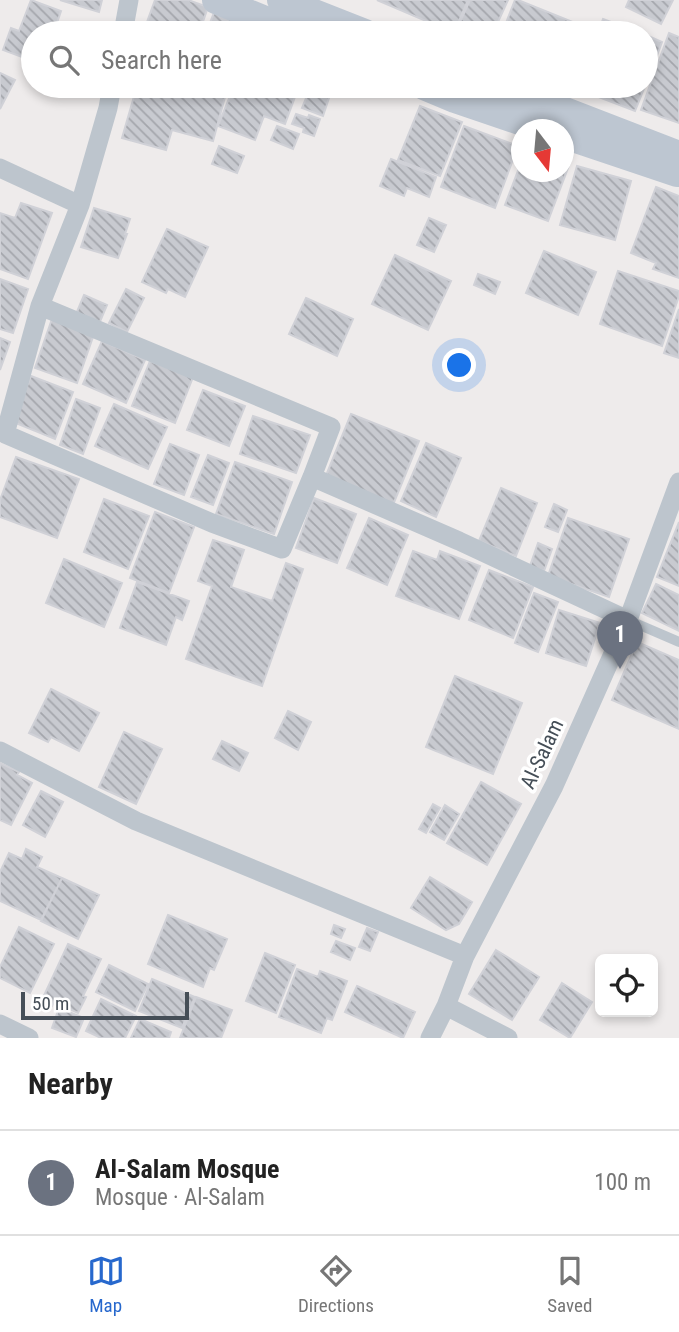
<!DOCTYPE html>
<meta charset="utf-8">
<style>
:root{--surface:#fff;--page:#f6f6f6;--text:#222;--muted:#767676;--line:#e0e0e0;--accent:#2768cd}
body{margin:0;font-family:"Roboto Condensed",sans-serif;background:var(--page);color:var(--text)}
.controls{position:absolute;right:21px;bottom:21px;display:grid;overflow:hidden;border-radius:10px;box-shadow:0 4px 10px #0003}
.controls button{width:63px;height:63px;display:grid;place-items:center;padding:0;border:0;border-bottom:2px solid var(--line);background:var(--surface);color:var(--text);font:35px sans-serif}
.compass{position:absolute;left:511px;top:119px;width:63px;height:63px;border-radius:50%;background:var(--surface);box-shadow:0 4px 10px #0003;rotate:164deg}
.scale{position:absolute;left:21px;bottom:18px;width:168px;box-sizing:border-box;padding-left:7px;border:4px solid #454e57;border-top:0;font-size:19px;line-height:24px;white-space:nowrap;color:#454e57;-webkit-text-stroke:5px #fff;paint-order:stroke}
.you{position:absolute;left:460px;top:366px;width:24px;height:24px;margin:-18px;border:5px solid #fff;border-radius:50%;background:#1a73e8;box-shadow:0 0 0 10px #1a73e833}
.badge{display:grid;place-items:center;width:46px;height:46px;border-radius:50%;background:var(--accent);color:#fff;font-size:23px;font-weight:700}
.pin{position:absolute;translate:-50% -58px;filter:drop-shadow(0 2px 4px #0008)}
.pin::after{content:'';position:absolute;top:37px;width:24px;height:21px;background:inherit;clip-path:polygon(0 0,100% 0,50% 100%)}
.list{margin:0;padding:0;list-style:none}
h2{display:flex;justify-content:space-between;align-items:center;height:91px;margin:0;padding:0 28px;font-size:30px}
h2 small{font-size:23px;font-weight:400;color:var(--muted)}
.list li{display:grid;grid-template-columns:46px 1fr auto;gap:21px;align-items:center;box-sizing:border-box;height:105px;padding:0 28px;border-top:2px solid var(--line)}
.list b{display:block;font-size:26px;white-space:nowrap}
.list p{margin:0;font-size:23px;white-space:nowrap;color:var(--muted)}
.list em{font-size:23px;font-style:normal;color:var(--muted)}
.icon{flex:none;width:38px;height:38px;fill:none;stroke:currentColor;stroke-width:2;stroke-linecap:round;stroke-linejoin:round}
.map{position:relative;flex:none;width:679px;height:1038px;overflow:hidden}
.search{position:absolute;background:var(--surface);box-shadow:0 4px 10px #0003;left:21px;right:21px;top:21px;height:77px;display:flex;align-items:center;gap:18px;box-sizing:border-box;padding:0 24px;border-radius:38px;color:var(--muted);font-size:26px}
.sheet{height:196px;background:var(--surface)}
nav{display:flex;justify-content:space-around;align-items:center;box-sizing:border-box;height:98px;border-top:2px solid var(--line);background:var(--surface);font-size:19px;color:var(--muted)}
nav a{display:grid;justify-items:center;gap:4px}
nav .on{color:var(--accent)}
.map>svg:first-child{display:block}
</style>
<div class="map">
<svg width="679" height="1038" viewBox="0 0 679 1038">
<defs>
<pattern id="building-back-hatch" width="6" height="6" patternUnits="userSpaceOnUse" patternTransform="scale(1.75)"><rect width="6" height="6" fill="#c8cad0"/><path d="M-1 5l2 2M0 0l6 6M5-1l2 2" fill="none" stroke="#a4a6ac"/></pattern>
</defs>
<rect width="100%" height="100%" fill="#eeebeb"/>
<path fill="url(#building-back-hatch)" stroke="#d0d1d7" stroke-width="2" d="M 31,0 L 61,11 L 55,29 L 58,30 L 57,33 L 33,33 L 33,61 L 3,50 L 11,28 L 19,31 Z
M 60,0 L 102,0 L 99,12 Z
M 155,0 L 188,0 L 208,7 L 199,33 L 143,33 Z
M 377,0 L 468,0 L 454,33 Z
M 470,0 L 508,0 L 493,33 L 455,33 Z
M 515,0 L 518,0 L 595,31 L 594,33 L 502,33 Z
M 629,0 L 673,0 L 661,24 L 626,7 Z
M 215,10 L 254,25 L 251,33 L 206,33 Z
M 603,19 L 640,33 L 598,33 Z
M 669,33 L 679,37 L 679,123 L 641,110 Z
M 646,35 L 662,42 L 646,85 Z
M 0,73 L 15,80 L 0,109 Z
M 137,86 L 228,86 L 213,141 L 172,130 L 166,150 L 122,138 Z
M 234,86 L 299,86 L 285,124 L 264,116 L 255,140 L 218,126 Z
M 311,86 L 333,86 L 323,116 L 302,108 Z
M 570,86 L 645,86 L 635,111 Z
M 420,106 L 462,122 L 440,176 L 398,160 Z
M 296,114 L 308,118 L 309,115 L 320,119 L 314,136 L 303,132 L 304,128 L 292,124 Z
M 277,126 L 299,134 L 293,149 L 271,140 Z
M 464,126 L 518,146 L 495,208 L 441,187 Z
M 219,146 L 244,156 L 237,173 L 212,164 Z
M 564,157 L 571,160 L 548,221 L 505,205 L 522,160 L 522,172 L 564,172 Z
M 391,159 L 436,177 L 429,197 L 407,188 L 404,196 L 380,186 Z
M 577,166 L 631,181 L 615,240 L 560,225 Z
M 656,187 L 679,196 L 679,278 L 653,269 L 656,263 L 631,253 Z
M 21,203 L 52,213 L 28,279 L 0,269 L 0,213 L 15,218 Z
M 94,208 L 130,219 L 125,234 L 127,234 L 118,258 L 81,247 Z
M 429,218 L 446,225 L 434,252 L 417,245 Z
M 167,229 L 208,247 L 185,297 L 168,289 L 166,293 L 142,282 Z
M 544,251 L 596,272 L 578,315 L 526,293 Z
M 395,255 L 451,281 L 428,330 L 372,304 Z
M 618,271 L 679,291 L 679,296 L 662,346 L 600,324 Z
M 478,274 L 500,282 L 495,294 L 474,285 Z
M 0,279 L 28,289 L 13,333 L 0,329 Z
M 126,289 L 144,298 L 127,332 L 109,323 Z
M 84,295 L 107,305 L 99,324 L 76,314 Z
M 306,298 L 353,319 L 337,356 L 289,334 Z
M 679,309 L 679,358 L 664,353 Z
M 53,316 L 95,331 L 77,383 L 35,368 Z
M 0,338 L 10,342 L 0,370 Z
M 102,341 L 145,360 L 126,403 L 83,384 Z
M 150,361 L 193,377 L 175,423 L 132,406 Z
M 31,376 L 73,392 L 55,439 L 13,422 Z
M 203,390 L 245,406 L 229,446 L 187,430 Z
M 76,399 L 100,408 L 83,454 L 60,445 Z
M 114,404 L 167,427 L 148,469 L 95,446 Z
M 351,414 L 419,441 L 393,505 L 325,478 Z
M 253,416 L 310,435 L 296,473 L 240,454 Z
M 426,443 L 461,458 L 436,517 L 401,501 Z
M 170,444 L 199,455 L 184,495 L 154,484 Z
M 208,455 L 229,463 L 213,505 L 191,497 Z
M 16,457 L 79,479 L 57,538 L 0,517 L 0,500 Z
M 235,462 L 292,482 L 274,534 L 216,514 Z
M 501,488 L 537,503 L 516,556 L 479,541 Z
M 314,498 L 356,514 L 337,563 L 296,548 Z
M 104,499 L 149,516 L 128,569 L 84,552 Z
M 554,504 L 567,510 L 558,532 L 545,527 Z
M 155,512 L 194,527 L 169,593 L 130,578 Z
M 369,518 L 408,535 L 387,585 L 347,568 Z
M 568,518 L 629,539 L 609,597 L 548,576 Z
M 679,522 L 679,586 L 657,577 Z
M 213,540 L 244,550 L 231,587 L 272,601 L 286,563 L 303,569 L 262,686 L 186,659 L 212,586 L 198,581 Z
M 538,543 L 552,549 L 544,571 L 530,566 Z
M 413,551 L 437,560 L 440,551 L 480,566 L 459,619 L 396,596 Z
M 64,559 L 122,583 L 104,627 L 46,603 Z
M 489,570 L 533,587 L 513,638 L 469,620 Z
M 137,582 L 189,601 L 182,620 L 176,617 L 166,645 L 120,628 Z
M 656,584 L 679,595 L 679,631 L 642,613 Z
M 534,593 L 558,602 L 538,652 L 515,643 Z
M 559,610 L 600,623 L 586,666 L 546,653 Z
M 637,642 L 679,660 L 679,729 L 612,700 Z
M 455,676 L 522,703 L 493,774 L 426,747 Z
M 51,689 L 99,713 L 79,751 L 51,737 L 48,742 L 29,733 Z
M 288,711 L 311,722 L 298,750 L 275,738 Z
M 124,732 L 162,749 L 136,804 L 99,787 Z
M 222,741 L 248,753 L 239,771 L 213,759 Z
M 0,763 L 19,772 L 17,775 L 32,783 L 11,825 L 0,820 Z
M 481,782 L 521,804 L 487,865 L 447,843 Z
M 41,791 L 63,802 L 45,837 L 23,825 Z
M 433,804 L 440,808 L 426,833 L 419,829 Z
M 445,805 L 459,814 L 444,840 L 430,832 Z
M 26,849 L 42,857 L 37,867 L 62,878 L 41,920 L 0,901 L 0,872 L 9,853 L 22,859 Z
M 430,877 L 472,902 L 459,924 L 446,930 L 411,908 Z
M 62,878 L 99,895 L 78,939 L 41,921 Z
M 168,915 L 227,939 L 214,970 L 210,968 L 203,987 L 148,964 Z
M 334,925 L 345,929 L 341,938 L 331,934 Z
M 19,927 L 54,944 L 30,993 L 0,978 L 0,967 Z
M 367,928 L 378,932 L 370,951 L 359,947 Z
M 336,941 L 355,948 L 350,960 L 331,952 Z
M 68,944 L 101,959 L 83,996 L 86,997 L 78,1013 L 54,1002 L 52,1006 L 41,1002 Z
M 496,950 L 539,977 L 512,1020 L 469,994 Z
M 265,953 L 295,965 L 276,1013 L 246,1001 Z
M 109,965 L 148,984 L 135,1011 L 96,992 Z
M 297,969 L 318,977 L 320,971 L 347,981 L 332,1020 L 327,1018 L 321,1033 L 279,1017 Z
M 152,979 L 195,997 L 182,1028 L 139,1011 Z
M 562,983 L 592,1002 L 570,1038 L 540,1020 Z
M 357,986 L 415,1012 L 403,1038 L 345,1012 Z
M 196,997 L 232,1010 L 221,1038 L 180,1038 Z
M 101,999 L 136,1016 L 125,1038 L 101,1038 L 86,1031 Z
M 59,1008 L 84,1018 L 76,1037 L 52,1028 Z
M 140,1019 L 171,1032 L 169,1038 L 131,1038 Z"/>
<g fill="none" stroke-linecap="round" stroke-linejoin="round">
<path stroke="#bdc5cd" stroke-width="10" d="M 628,620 L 679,642"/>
<path stroke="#bdc5cd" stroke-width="19" d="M 123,33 L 129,0
M 0,168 L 80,205
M 40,306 L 331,427 L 312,477 L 282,549 L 212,523 L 5,434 L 40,306 L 80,205 L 108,108 L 112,86
M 312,477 L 459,541 L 628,620
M 0,751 L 136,821 L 465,956
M 446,1006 L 508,1038
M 0,1024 L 29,1038
M 430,1038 L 446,1006 L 465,956 L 554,786 L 628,620 L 679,482"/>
<path stroke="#bdc6d1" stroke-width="28" d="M 216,0 L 297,33
M 281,0 L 365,33
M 424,86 L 455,99 L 546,130
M 500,86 L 679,155
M 564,135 L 677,173"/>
</g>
<g text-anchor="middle" stroke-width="7" stroke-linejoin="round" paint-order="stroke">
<g font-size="21" fill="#454e57" stroke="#fff">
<text transform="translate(542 754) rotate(-65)" y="7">Al-Salam</text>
</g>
</g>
</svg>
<div class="controls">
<button><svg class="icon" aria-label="locate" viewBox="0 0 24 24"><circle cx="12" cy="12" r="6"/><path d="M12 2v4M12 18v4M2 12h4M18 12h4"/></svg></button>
</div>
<svg class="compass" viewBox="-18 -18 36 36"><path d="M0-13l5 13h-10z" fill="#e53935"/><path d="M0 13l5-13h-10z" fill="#767676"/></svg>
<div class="scale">50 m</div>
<div class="you"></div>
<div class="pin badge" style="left:620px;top:669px;background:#6b7280">1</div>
<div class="search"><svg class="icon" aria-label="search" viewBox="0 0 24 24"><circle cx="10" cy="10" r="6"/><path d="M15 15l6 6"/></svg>Search here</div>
</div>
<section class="sheet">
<h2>Nearby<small></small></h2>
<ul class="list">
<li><span class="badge" style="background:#6b7280">1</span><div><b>Al-Salam Mosque</b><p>Mosque · Al-Salam</p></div><em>100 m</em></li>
</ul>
</section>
<nav>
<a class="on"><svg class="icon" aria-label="map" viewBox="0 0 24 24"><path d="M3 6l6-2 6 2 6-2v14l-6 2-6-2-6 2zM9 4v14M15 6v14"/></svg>Map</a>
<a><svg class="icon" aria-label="directions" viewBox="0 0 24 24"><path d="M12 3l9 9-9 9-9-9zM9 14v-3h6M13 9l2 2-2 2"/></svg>Directions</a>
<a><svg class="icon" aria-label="saved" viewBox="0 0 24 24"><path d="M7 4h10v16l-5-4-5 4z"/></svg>Saved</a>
</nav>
